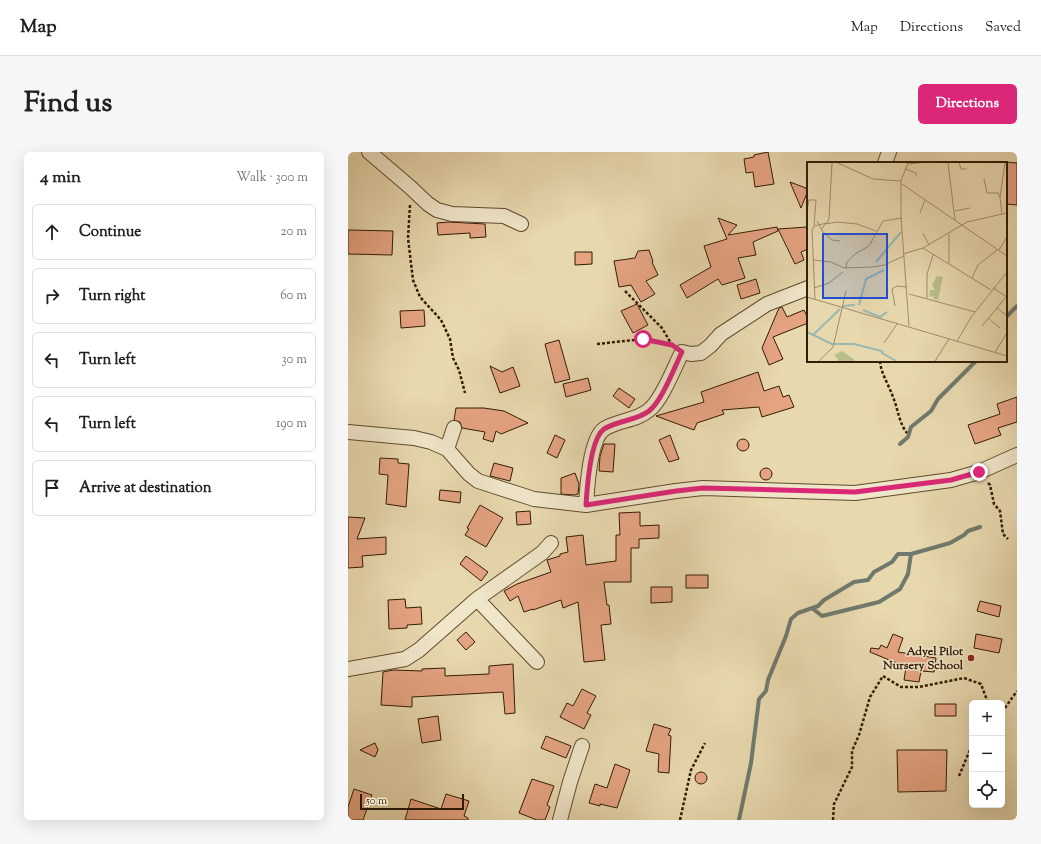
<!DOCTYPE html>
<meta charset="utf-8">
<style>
:root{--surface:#fff;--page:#f6f6f6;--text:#202124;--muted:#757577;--line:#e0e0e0;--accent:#db2777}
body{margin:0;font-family:"Sorts Mill Goudy",serif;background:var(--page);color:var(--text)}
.controls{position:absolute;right:12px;bottom:12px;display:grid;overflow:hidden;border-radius:6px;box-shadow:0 4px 16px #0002}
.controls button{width:36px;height:36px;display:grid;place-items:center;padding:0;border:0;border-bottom:1px solid var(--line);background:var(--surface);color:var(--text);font:20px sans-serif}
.scale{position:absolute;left:12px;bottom:10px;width:104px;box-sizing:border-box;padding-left:4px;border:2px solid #321c04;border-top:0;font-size:11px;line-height:14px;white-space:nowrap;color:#321c04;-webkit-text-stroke:3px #f0e6ca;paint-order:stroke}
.stop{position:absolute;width:12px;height:12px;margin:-9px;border:3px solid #db2777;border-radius:50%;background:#fff}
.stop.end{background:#db2777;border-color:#fff;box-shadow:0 1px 4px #0008}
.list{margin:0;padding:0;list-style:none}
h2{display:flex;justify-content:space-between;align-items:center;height:52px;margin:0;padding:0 16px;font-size:17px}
h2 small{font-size:13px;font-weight:400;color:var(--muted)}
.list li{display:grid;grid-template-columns:26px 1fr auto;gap:12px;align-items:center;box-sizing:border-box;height:56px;margin:0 8px 8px;padding:0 8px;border:1px solid var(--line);border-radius:6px}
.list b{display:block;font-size:15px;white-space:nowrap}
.list em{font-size:13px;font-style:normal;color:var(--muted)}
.icon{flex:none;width:22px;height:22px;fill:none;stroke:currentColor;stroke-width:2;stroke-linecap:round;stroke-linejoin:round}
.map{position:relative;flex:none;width:669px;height:668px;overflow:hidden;border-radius:6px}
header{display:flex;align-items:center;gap:24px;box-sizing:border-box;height:56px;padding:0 20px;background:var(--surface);border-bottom:1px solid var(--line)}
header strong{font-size:19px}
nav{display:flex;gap:22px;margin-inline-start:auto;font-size:14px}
.intro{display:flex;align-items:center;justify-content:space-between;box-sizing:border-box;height:96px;padding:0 24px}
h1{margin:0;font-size:28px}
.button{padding:10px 18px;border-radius:6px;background:var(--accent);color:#fff;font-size:14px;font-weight:700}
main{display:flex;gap:24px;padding:0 24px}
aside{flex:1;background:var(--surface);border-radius:6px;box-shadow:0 4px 16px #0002}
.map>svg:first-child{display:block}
</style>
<header>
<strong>Map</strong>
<nav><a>Map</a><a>Directions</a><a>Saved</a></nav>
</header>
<div class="intro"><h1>Find us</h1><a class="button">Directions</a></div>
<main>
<aside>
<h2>4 min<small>Walk · 300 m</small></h2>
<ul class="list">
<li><svg class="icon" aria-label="ahead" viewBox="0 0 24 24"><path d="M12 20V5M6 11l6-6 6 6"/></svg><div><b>Continue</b></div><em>20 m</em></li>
<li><svg class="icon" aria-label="right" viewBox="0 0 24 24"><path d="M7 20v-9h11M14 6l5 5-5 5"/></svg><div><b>Turn right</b></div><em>60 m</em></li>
<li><svg class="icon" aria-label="left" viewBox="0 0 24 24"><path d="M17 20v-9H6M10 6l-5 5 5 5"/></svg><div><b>Turn left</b></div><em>30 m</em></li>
<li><svg class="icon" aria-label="left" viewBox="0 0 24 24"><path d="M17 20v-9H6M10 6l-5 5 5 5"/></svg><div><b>Turn left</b></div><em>190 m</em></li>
<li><svg class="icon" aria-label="arrive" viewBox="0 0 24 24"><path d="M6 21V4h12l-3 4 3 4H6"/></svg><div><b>Arrive at destination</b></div></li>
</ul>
</aside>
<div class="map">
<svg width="669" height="668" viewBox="0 0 669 668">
<rect width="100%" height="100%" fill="#e8d8ae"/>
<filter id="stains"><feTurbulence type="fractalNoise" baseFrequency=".005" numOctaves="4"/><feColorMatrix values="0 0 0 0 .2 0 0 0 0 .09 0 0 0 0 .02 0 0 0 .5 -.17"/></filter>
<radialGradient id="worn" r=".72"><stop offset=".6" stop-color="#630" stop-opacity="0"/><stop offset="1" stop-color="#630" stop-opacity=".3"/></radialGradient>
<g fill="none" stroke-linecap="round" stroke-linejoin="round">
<path stroke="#707a6c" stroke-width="4" d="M 658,165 L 669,154
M 552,292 L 560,285 L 563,275 L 583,259 L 590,247 L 628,209
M 464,456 L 474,464 L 531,450 L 552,437 L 560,422 L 563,402
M 391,668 L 403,611 L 411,547 L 418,539 L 420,528 L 438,484 L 443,467 L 450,461 L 470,454 L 476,448 L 506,430 L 520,428 L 526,420 L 544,410 L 550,402 L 563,402 L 602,391 L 616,383 L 620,379 L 632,375"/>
</g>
<path fill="#e5a382" stroke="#321c04" d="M 420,0 L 426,32 L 407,35 L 405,20 L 398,21 L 396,7 L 406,5 L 406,3 Z
M 658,10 L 669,11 L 669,53 L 658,52 Z
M 442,30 L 458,36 L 459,41 L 453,56 Z
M 370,66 L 389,73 L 380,83 L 429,75 L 430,79 L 405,90 L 408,103 L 390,106 L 397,126 L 374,133 L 370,127 L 339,146 L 332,133 L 363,115 L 356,94 L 379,87 Z
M 101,70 L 137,72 L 138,85 L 122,86 L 122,81 L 90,83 L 89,71 Z
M 459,75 L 460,97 L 453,100 L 456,108 L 447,112 L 430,77 Z
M 0,78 L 45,79 L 44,103 L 0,102 Z
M 301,98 L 305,109 L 304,110 L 310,123 L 298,129 L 307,142 L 293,150 L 283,133 L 271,135 L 266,109 L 287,106 L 290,99 Z
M 227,100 L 244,100 L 244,112 L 227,113 Z
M 408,127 L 412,141 L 393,147 L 389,133 Z
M 289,152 L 300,173 L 285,181 L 273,159 Z
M 434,155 L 439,165 L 456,158 L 460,166 L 460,171 L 425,185 L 435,207 L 421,213 L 414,196 L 431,156 Z
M 76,158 L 77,174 L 53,176 L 52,159 Z
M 211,188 L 222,227 L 207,231 L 197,192 Z
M 142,214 L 154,220 L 165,215 L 172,234 L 152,241 Z
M 410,220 L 416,239 L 431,234 L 435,245 L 441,243 L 446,255 L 414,265 L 411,255 L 374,258 L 376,262 L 349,271 L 346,278 L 308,264 L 356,250 L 353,240 Z
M 240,226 L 243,238 L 218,245 L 215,232 Z
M 271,236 L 287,247 L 281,256 L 265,244 Z
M 669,245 L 669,270 L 650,276 L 653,283 L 627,292 L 620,273 L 652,262 L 649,252 Z
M 108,256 L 136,256 L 156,259 L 180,271 L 153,282 L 148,279 L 145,290 L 135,287 L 137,280 L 114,276 L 112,270 L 106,268 Z
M 207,283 L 217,288 L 209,306 L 199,301 Z
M 322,283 L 331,307 L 321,310 L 311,288 Z
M389 293a6 6 0 1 1 12 0a6 6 0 1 1-12 0Z
M 256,292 L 267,292 L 265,320 L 251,319 L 252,304 Z
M 32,306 L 50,307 L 50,311 L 61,312 L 58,355 L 38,352 L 40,323 L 31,322 Z
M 146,311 L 165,316 L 162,329 L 142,324 Z
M412 322a6 6 0 1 1 12 0a6 6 0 1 1-12 0Z
M 227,321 L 231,332 L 230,342 L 226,343 L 213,342 L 213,326 Z
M 92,338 L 113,340 L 112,351 L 91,348 Z
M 132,353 L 155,366 L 138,395 L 117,383 L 121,377 L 119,376 Z
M 182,359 L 183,372 L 169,373 L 168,360 Z
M 292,360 L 292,374 L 311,373 L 311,386 L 291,387 L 291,396 L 283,396 L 283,430 L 256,430 L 259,453 L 261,453 L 263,472 L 253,473 L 257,508 L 236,510 L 230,450 L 215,456 L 213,448 L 185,458 L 185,457 L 176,460 L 170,444 L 162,449 L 156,439 L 169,432 L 203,420 L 199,408 L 212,404 L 212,402 L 220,400 L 218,385 L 235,383 L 238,413 L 268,409 L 268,383 L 272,383 L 271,361 Z
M 0,365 L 17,366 L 9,387 L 38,385 L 38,402 L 14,404 L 15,415 L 0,416 Z
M 118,404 L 140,420 L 133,429 L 112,412 Z
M 338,423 L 360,423 L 360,436 L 338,436 Z
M 303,435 L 324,435 L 324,450 L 303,451 Z
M 57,447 L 58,456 L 73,455 L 74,472 L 59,473 L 59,476 L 41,477 L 40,448 Z
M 632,449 L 653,454 L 651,465 L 629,459 Z
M 118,480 L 127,490 L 118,498 L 109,488 Z
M 545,482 L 555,486 L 550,500 L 588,506 L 586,520 L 573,519 L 571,530 L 556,528 L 558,515 L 522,500 L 523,496 L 531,497 L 533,493 L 539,496 Z
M 628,482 L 654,487 L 651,501 L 626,496 Z
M 165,512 L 167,561 L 157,562 L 155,540 L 64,545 L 64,555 L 33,553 L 35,520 L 45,518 L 74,519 L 74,517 L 97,516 L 97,524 L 141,522 L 141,514 Z
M 234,537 L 248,544 L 239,561 L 243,563 L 236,577 L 212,565 L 219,551 L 225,554 Z
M 587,552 L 608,552 L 608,564 L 587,564 Z
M 90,564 L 93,588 L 74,591 L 70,567 Z
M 306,572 L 323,577 L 320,583 L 323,584 L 321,621 L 310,620 L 311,602 L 298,599 Z
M 198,584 L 223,594 L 218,606 L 193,596 Z
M 27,591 L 30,598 L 27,605 L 12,598 Z
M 549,598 L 599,598 L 598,639 L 550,640 Z
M 267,612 L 282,618 L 269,656 L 252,652 L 252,654 L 241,651 L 247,632 L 259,636 Z
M347 626a6 6 0 1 1 12 0a6 6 0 1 1-12 0Z
M 184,627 L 206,634 L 199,653 L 202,655 L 197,668 L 189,668 L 171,661 Z
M 6,637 L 24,643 L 15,668 L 0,668 L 0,655 Z
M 98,642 L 121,649 L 116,664 L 120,666 L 120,668 L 57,668 L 63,647 L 93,657 Z"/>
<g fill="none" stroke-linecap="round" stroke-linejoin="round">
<defs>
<path id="minor" d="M 21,0 L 62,35 L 80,52 L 89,58 L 104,62 L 156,64 L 173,72
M 537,11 L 541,0
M 0,280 L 66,286 L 83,290 L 99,297 L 121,322 L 130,329 L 186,347 L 238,353 L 328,339 L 355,336 L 507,341 L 603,328 L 631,320 L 669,303
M 99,297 L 106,276
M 238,353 C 239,336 242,287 256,277 C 270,268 288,269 301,258 C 314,248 326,216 334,200 L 343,202 L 353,201 L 362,194 L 373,182 L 419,152 L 460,136
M 129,447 L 189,510
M 0,517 L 57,507 L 71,498 L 129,447 L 194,401 L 203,391
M 212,668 L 222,630 L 234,594"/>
</defs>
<use href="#minor" stroke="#604b2e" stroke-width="16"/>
<path stroke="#321c04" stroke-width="2.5" stroke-dasharray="3 2" stroke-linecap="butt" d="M 62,53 L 60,86 L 65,128 L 72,145 L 93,168 L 102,187 L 105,206 L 111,218 L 117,241
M 277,139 L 314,176 L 324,193
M 249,192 L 295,187 L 323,193
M 532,209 C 533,222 541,233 545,245 C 550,257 551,271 559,281
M 640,331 L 642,333 L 646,352 L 652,359 L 655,382 L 660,387
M 654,560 L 669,539
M 611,624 L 624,593
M 332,668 L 343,618 L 357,591
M 485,668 L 486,652 L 504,615 L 504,599 L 511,583 L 522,545 L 535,524 L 553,535 L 571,535 L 616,526 L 633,532 L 640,551"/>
<use href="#minor" stroke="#f0e6ca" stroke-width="14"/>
</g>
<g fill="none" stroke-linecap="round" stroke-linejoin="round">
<path stroke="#db2777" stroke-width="5" d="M 295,187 L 324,193 L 334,200 C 326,216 314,249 301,259 C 288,269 270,268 256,277 C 242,287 239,336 238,353 L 328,339 L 355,336 L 507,340 L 603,328 L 631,320"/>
</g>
<circle fill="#8f2418" stroke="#f0e6ca" stroke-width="1.5" cx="623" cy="506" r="4"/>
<g text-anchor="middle" stroke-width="3" stroke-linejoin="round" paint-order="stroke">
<g font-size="12" font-weight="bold" fill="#321c04" stroke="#f0e6ca" text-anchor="end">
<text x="615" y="503">Adyel Pilot<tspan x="615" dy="14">Nursery School</tspan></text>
</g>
</g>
<g transform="translate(459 10)">
<rect width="200" height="200" fill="#e8d8ae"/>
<path d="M 130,114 L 136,115 L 131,138 L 126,137 L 127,134 L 122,135 L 123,128 L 128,128 L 125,123 ZM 35,189 L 48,198 L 47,199 L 30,199 L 31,197 L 27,193 Z" fill="#b8be89"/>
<path fill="none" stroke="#99b8b2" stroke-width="2" d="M 69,100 L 94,70M 52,143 L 59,117 L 77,108M 36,144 L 48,143M 56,148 L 73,155 L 80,150M 0,170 L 25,182 L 47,182 L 75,189 L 75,191 L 89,199M 6,173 L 33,147"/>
<path fill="none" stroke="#9f8d6a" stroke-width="1" d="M 31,1 L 66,17 L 94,19M 101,1 L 94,19 L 94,55 L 102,164M 141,1 L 148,58M 152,1 L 154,7 L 160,7M 100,2 L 112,1M 99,7 L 109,11 L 109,14M 177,17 L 180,31 L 191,31 L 193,35M 95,22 L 200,94M 0,48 L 2,38 L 9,38 L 7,63M 148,49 L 163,46M 113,51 L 118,38M 195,52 L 193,35 L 198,1M 10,59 L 16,70 L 25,78 L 33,79M 14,68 L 18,62 L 30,60 L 50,62 L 69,69M 116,71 L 122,83M 142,72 L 142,102M 116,86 L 160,60 L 200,51M 192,88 L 200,75M 96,92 L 116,86 L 184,128M 6,98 L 24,100 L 37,106 L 65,105 L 77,103 L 97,94M 39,106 L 40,100 L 48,92 L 62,84 L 76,59 L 95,56M 165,116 L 171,103 L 190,88M 7,126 L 22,121 L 36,110M 186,126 L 200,135M 102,132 L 168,150M 0,135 L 200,194M 120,136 L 120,112 L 126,93M 8,138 L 5,68 L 7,64 L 20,61 L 22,57 L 25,1M 88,144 L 85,127 L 90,124 L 100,125M 190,146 L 200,154M 182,157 L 193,166M 175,164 L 199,135M 150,179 L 165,154 L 200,110M 77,181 L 90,162M 188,190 L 200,171M 12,199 L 26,185 L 39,129M 128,199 L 142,177"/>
<path fill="#1d4ed8" fill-opacity="0.15" stroke="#1d4ed8" stroke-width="2" d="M 16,72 L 80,72 L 80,136 L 16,136 Z"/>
<rect width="200" height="200" fill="none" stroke="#321c04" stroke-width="2"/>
</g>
<rect width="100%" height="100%" filter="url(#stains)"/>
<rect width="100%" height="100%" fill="url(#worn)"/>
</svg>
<div class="controls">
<button>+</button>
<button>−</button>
<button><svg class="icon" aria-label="locate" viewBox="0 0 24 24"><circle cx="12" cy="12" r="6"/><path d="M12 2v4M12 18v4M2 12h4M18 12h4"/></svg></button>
</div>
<div class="scale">50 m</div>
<div class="stop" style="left:295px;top:187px"></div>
<div class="stop end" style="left:631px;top:320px"></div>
</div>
</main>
